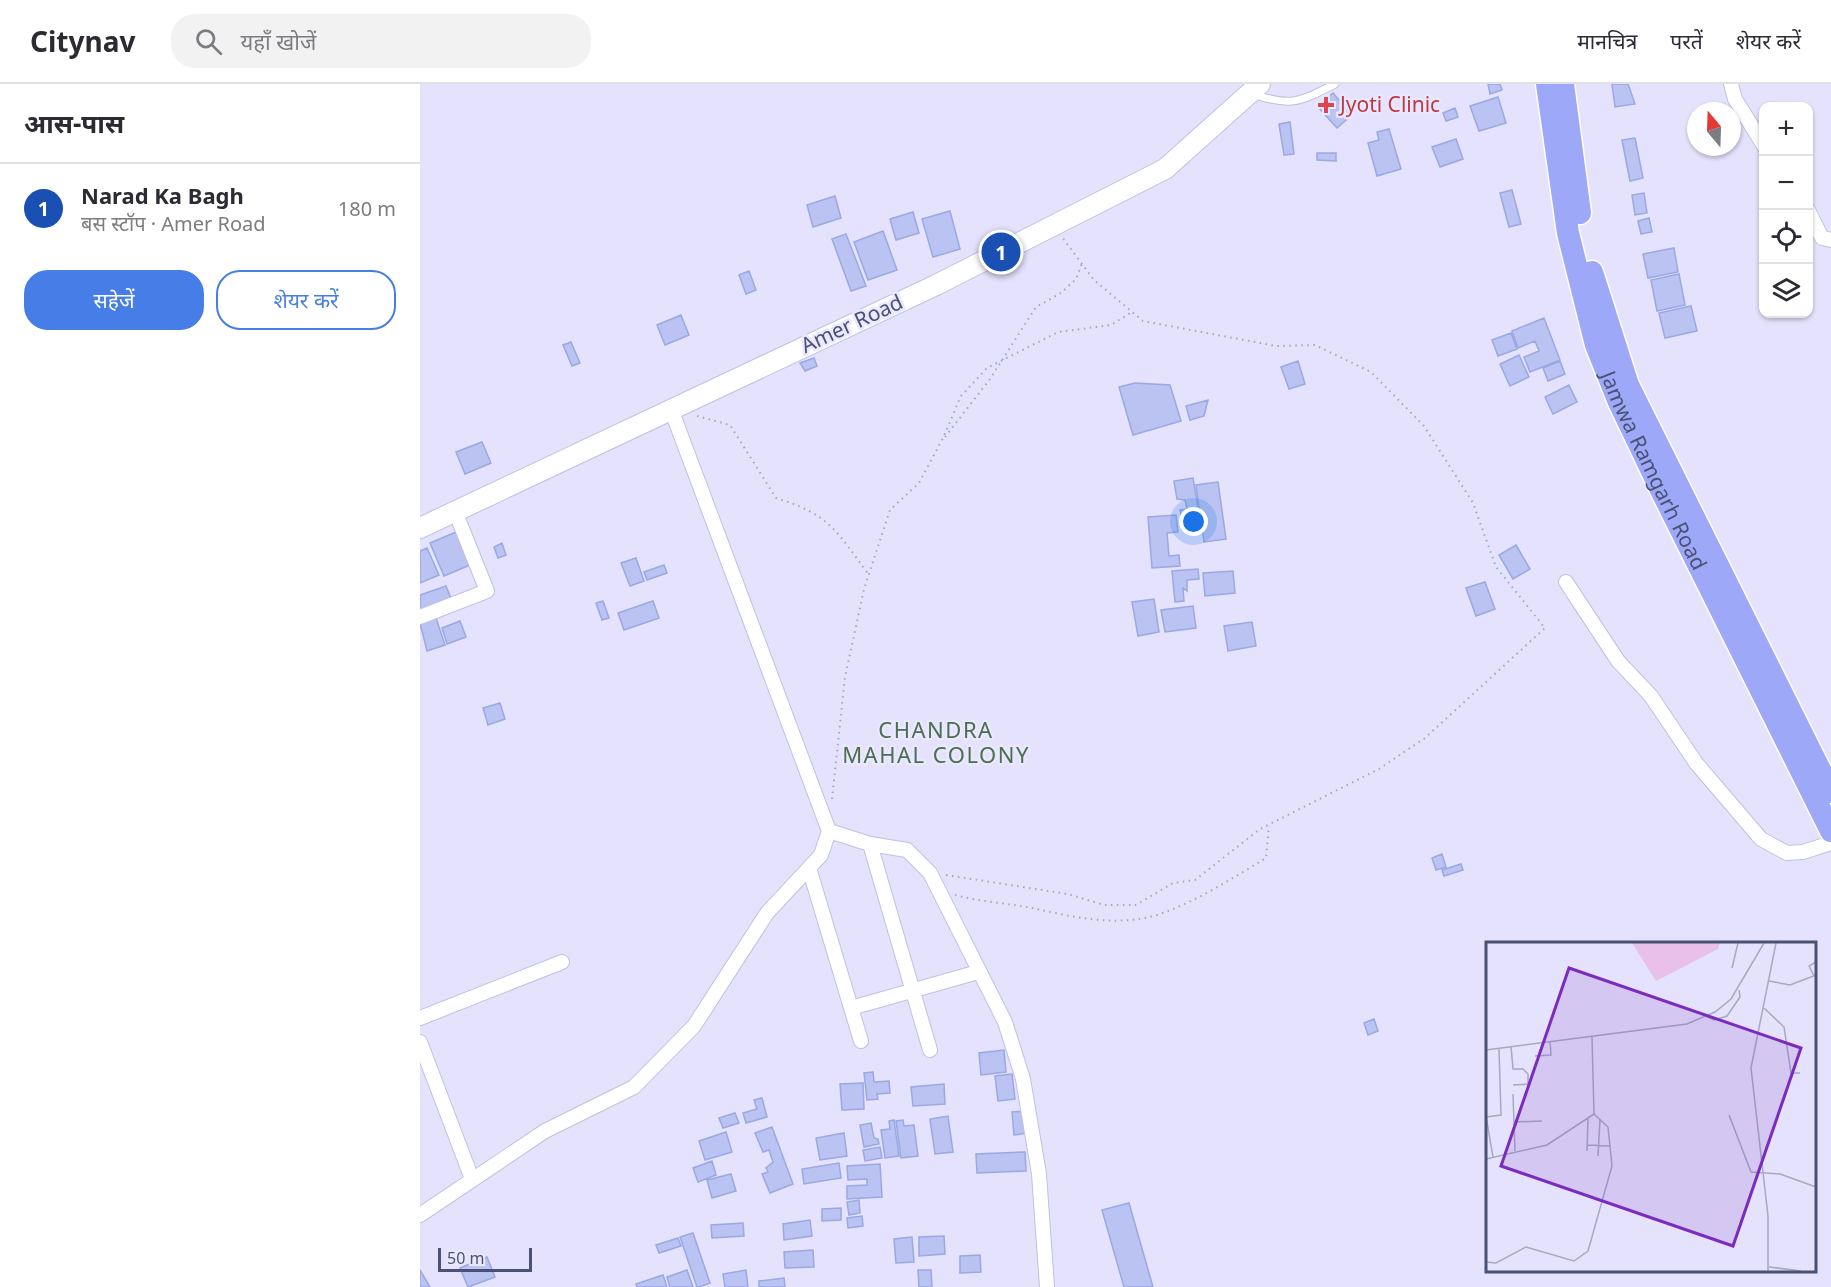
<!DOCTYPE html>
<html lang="hi">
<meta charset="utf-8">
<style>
:root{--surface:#fff;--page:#f2f2f3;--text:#2b2b33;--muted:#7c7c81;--line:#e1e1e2;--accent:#477de6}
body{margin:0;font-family:"Noto Sans","Noto Sans Devanagari",sans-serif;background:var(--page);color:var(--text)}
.controls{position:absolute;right:18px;top:18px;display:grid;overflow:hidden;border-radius:12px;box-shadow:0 2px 4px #0004}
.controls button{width:54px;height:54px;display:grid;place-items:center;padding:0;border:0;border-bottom:2px solid var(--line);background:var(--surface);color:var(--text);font:30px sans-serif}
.compass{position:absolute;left:1267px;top:18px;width:54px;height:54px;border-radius:50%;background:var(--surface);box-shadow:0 2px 4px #0004;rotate:341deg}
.scale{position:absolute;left:18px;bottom:15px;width:94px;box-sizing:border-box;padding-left:6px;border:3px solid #495274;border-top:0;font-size:16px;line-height:21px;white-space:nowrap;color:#495274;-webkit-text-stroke:4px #e9e8ff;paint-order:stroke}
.you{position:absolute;left:774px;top:438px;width:21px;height:21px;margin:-15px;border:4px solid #fff;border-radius:50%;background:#1a73e8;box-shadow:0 0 0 9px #1a73e833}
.badge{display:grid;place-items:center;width:39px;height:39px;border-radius:50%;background:var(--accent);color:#fff;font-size:20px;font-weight:700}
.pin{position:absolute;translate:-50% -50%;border:3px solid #fff;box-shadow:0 2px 6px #0006}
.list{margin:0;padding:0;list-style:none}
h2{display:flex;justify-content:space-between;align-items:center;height:78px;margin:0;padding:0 24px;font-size:26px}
h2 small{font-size:20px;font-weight:400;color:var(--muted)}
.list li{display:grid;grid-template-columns:39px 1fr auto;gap:18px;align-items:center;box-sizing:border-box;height:90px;padding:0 24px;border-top:2px solid var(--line)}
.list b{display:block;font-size:22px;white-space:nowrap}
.list p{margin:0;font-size:20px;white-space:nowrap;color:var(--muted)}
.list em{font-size:20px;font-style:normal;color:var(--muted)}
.actions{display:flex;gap:12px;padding:18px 24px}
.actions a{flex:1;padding:14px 0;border:2px solid var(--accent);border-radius:24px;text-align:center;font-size:21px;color:var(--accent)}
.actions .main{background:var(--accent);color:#fff}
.icon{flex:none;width:33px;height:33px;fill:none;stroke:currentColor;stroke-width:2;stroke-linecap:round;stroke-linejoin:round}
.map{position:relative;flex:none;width:1411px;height:1203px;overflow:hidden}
header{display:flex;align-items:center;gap:36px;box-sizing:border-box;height:84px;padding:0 30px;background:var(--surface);border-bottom:2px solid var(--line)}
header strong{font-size:28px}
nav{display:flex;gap:33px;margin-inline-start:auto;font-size:21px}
.search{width:420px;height:54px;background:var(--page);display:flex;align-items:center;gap:15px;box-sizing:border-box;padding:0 21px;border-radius:24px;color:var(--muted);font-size:22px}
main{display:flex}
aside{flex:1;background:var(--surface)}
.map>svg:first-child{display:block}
</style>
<header>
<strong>Citynav</strong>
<div class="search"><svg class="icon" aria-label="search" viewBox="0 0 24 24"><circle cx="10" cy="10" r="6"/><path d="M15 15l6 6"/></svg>यहाँ खोजें</div>
<nav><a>मानचित्र</a><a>परतें</a><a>शेयर करें</a></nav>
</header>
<main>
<aside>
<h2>आस-पास<small></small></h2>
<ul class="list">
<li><span class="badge" style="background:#1a4fb4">1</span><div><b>Narad Ka Bagh</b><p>बस स्टॉप · Amer Road</p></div><em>180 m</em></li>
</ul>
<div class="actions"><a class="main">सहेजें</a><a>शेयर करें</a></div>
</aside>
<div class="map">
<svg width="1411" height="1203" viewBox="0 0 1411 1203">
<rect width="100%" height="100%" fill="#e4e2fc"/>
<path fill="#bac3f1" stroke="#9aa8e4" stroke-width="1.5" d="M 1068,0 L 1080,0 L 1082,6 L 1070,10 Z
M 1192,0 L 1208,0 L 1215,20 L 1195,23 Z
M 913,9 L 932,31 L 917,44 L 897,22 Z
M 1078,13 L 1086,39 L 1059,47 L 1050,22 Z
M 1035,24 L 1038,33 L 1026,37 L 1023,29 Z
M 870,38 L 874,70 L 864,71 L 859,40 Z
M 969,45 L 981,85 L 957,92 L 948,59 L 959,56 L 957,48 Z
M 1215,54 L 1223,94 L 1210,97 L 1202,56 Z
M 1036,55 L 1043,75 L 1020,83 L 1012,63 Z
M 897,69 L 916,69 L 916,77 L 897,76 Z
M 1092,106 L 1101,140 L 1089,143 L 1080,109 Z
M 1224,109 L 1227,129 L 1215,131 L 1212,111 Z
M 415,112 L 421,134 L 393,143 L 387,121 Z
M 530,127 L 540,165 L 513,173 L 502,135 Z
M 493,128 L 499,149 L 476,156 L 470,135 Z
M 1229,134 L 1232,148 L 1221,150 L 1218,137 Z
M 463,147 L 477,186 L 448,196 L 434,158 Z
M 426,150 L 446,202 L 431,207 L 412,155 Z
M 1254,164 L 1258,188 L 1228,194 L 1223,170 Z
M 329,187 L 336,206 L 326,210 L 319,191 Z
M 1259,190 L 1265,221 L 1237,227 L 1231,196 Z
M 1271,222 L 1277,247 L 1245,254 L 1239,229 Z
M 261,231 L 269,251 L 245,261 L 237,241 Z
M 1124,234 L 1140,276 L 1110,288 L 1104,273 L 1119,267 L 1115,257 L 1098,264 L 1092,247 Z
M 1091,249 L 1097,265 L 1078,272 L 1072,256 Z
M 151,258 L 160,279 L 152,282 L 143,261 Z
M 1099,271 L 1109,293 L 1090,302 L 1080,280 Z
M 394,274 L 397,282 L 385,287 L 380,279 Z
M 878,277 L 885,300 L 869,305 L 861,283 Z
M 1140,277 L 1145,290 L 1128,297 L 1123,284 Z
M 715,299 L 750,301 L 761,337 L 713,351 L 699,303 Z
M 1149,301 L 1157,318 L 1133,330 L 1125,313 Z
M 788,316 L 784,332 L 770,336 L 766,322 Z
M 62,358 L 71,379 L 45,390 L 36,368 Z
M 773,394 L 780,437 L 763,440 L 760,426 L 767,425 L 765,416 L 757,415 L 754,397 Z
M 798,398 L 806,455 L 784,458 L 776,401 Z
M 756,431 L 758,448 L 747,449 L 749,472 L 759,471 L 760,482 L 732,484 L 728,433 Z
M 36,448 L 50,481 L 24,492 L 10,459 Z
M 82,459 L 86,471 L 78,474 L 74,463 Z
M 1096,461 L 1110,485 L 1093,495 L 1079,471 Z
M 7,464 L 19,491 L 0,499 L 0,467 Z
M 216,474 L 224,497 L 210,502 L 201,479 Z
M 244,481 L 247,489 L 227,496 L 224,488 Z
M 778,485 L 779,495 L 767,496 L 767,507 L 763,504 L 764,517 L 755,518 L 752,487 Z
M 813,487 L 815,509 L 785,512 L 783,489 Z
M 1065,498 L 1075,525 L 1056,532 L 1046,504 Z
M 26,502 L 32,517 L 0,528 L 0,511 Z
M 734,515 L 739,548 L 718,552 L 712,518 Z
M 183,517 L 189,534 L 182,536 L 176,519 Z
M 233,517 L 239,534 L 204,546 L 198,529 Z
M 773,522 L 776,544 L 745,548 L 741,526 Z
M 16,534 L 25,561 L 7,567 L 0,539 Z
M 40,537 L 46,553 L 27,560 L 22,544 Z
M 832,538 L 836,562 L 808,567 L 804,542 Z
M 80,619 L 85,635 L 68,641 L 63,624 Z
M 1022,770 L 1026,783 L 1016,786 L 1012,774 Z
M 1041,780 L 1043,786 L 1024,792 L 1022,786 Z
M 954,935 L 958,947 L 948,951 L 944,939 Z
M 584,966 L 586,988 L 561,991 L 559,969 Z
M 453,988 L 454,998 L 469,997 L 470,1009 L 457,1010 L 458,1015 L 447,1016 L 444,989 Z
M 592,990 L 595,1015 L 578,1017 L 575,992 Z
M 443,999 L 444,1025 L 422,1026 L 420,1000 Z
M 524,1000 L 525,1020 L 493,1022 L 491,1003 Z
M 342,1014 L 347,1033 L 326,1039 L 323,1029 L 337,1025 L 334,1016 Z
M 605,1027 L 607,1049 L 594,1051 L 592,1028 Z
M 315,1029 L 319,1039 L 303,1044 L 299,1034 Z
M 528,1032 L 533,1068 L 515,1070 L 510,1035 Z
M 474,1036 L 479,1072 L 465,1074 L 461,1046 L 470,1045 L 469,1037 Z
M 483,1036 L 484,1042 L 494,1041 L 498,1072 L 481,1074 L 476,1037 Z
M 451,1039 L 454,1054 L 458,1055 L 459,1060 L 444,1063 L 440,1041 Z
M 352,1043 L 373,1100 L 350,1109 L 342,1090 L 348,1088 L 346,1084 L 353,1078 L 349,1066 L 343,1068 L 335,1049 Z
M 306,1048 L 312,1068 L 285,1076 L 279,1057 Z
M 424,1049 L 427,1072 L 400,1076 L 396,1054 Z
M 460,1063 L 462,1074 L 445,1077 L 443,1066 Z
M 605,1068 L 606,1087 L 557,1089 L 556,1070 Z
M 292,1077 L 296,1091 L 278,1098 L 273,1084 Z
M 419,1079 L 421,1094 L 384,1100 L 382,1085 Z
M 460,1080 L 462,1113 L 427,1115 L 427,1102 L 447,1101 L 447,1095 L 428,1096 L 427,1082 Z
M 311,1090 L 316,1107 L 292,1114 L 287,1096 Z
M 439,1116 L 440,1129 L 429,1131 L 427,1118 Z
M 709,1119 L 733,1203 L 704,1203 L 682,1126 Z
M 421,1124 L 421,1136 L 402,1137 L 402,1125 Z
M 442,1132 L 443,1142 L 428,1144 L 427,1134 Z
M 390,1136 L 392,1152 L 364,1156 L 363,1140 Z
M 323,1139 L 324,1152 L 292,1154 L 291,1141 Z
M 273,1149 L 290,1199 L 279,1203 L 277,1203 L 260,1153 Z
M 524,1152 L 525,1170 L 499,1172 L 499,1153 Z
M 492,1153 L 494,1178 L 476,1179 L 474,1155 Z
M 258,1154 L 261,1162 L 239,1169 L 236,1161 Z
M 393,1166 L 394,1183 L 365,1184 L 364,1168 Z
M 560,1171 L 561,1188 L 540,1189 L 540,1172 Z
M 67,1173 L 75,1193 L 48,1203 L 40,1184 Z
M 0,1186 L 10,1203 L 0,1203 Z
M 267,1186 L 273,1203 L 250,1203 L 247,1193 Z
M 326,1186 L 328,1203 L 305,1203 L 303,1190 Z
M 498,1186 L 511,1186 L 512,1203 L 499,1203 Z
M 243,1191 L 247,1203 L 217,1203 L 216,1200 Z
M 364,1194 L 365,1203 L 339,1203 L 339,1197 Z"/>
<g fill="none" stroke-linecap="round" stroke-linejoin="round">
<defs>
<path id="service" d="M 832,10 C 872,23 879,18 915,0"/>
<path id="minor" d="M 1311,0 L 1315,15 L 1344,62
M 1388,126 L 1402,154 L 1411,156
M 1146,498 L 1198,577 L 1231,612 L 1276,679 L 1341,755 L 1367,769 L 1383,768 L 1411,759
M 0,533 L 67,507 L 35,427
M 409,747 L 450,760 L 487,766 L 510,789 L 585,938 L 603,995 L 619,1090 L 627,1203
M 450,760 L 510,966
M 389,784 L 441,957
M 431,924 L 558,888
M 0,934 L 142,878
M 0,958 L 52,1095
M 0,1131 L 125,1047 L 214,1003 L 274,942 L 347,829 L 401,771 L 409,747 L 251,325"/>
<path id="secondary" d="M 0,444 L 516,201 L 745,85 L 840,0"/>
<g id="trunk">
<path id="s1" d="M 1127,0 L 1148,149 L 1176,261 L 1198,316 L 1242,408 L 1411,747"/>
<path d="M 1143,0 L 1160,129"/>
<path d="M 1172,188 L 1208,301 L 1411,708"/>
</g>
</defs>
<use href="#service" stroke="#bec2e0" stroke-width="9"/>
<use href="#minor" stroke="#bec2e0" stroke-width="16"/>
<use href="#secondary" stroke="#bec2e7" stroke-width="22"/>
<use href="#trunk" stroke="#fff" stroke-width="25"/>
<path stroke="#9da7d6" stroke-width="2" stroke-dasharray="1.5 4.5" stroke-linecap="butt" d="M 277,332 L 310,341 L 356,414 C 411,431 416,447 449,491
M 525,353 L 570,295 L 616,223 L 641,209 L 656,195 L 662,179
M 412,715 L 425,593 L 444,505 L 470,426 L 499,399 L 523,354 L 541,312 L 567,284 L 638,248 L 691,241 L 712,228
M 526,791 L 648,810 L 684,821 L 716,821 L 753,799 L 775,796 L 840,745 L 959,685 L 1005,654 L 1125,544 L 1076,483 L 1053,419 L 1004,342 L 951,288 L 895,261 L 856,262 L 723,237 L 674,196 L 642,153
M 535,811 C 561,818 587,819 612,824 C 653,833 699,844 740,830 C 777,817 813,794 846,774 L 849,742"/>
<use href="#service" stroke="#fff" stroke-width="7"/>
<use href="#minor" stroke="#fff" stroke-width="14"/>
<use href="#secondary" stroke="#fff" stroke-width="20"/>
<use href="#trunk" stroke="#9da8f9" stroke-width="22"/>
</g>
<path fill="#e0444e" stroke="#e9e8ff" stroke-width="2" d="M903 12h6v6h6v6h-6v6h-6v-6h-6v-6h6z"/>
<g text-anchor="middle" stroke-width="5" stroke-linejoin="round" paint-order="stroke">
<g font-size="21" fill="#be3a42" stroke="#e9e8ff" text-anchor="start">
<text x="920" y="28">Jyoti Clinic</text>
</g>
<g font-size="21" fill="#495274" stroke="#e9e8ff">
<text transform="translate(432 240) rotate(-25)" y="7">Amer Road</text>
<text dy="7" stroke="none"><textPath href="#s1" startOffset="404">Jamwa Ramgarh Road</textPath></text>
</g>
<g font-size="22" letter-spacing="1.5" fill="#4b6f4f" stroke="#e9e8ff">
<text x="516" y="654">CHANDRA<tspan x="516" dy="25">MAHAL COLONY</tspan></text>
</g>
</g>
<g transform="translate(1066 858)">
<rect width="330" height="330" fill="#e4e2fc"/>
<path d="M 146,1 L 234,1 L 232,7 L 170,39 Z" fill="#e9c1e8"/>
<path fill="none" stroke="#a6a8c6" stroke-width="1.5" d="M 246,26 L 252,1M 328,34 L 323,24 L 330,20M 283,39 L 304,43 L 330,33M 278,66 L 298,85 L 305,131 L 314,131M 219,74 L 228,78 L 241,74 L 254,55 L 253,48M 106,94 L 108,172M 25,104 L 27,127 L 37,127 L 42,132 L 42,142 L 27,143M 0,108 L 201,82 L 229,70 L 245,57 L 278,1M 49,114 L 65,113 L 64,99M 27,152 L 29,209M 243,173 L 265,230 L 294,232 L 330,245M 0,174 L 7,215M 0,175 L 15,173 L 13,106M 28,180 L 56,179M 101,203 L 124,204M 101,209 L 102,177M 112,214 L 114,177M 0,217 L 61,203 L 108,172M 0,320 L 10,321 L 40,305 L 88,319 L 102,309 L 126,224 L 122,185 L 108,172M 283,325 L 315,329M 282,329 L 282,274 L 265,126 L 290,1"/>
<path fill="#7b2cbf" fill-opacity="0.15" stroke="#7b2cbf" stroke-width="3" d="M 83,26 L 315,106 L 247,304 L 15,224 Z"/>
<rect width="330" height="330" fill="none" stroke="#495274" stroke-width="3"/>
</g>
</svg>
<div class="controls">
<button>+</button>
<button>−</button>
<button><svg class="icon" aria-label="locate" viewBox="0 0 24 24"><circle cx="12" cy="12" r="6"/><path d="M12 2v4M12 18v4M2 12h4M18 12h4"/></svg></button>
<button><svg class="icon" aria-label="layers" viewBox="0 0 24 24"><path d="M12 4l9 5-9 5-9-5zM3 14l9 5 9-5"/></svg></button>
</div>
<svg class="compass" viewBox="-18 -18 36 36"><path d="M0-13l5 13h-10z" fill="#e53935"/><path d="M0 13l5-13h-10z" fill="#7c7c81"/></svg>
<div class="scale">50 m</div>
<div class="you"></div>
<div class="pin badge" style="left:581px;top:168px;background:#1a4fb4">1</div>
</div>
</main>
